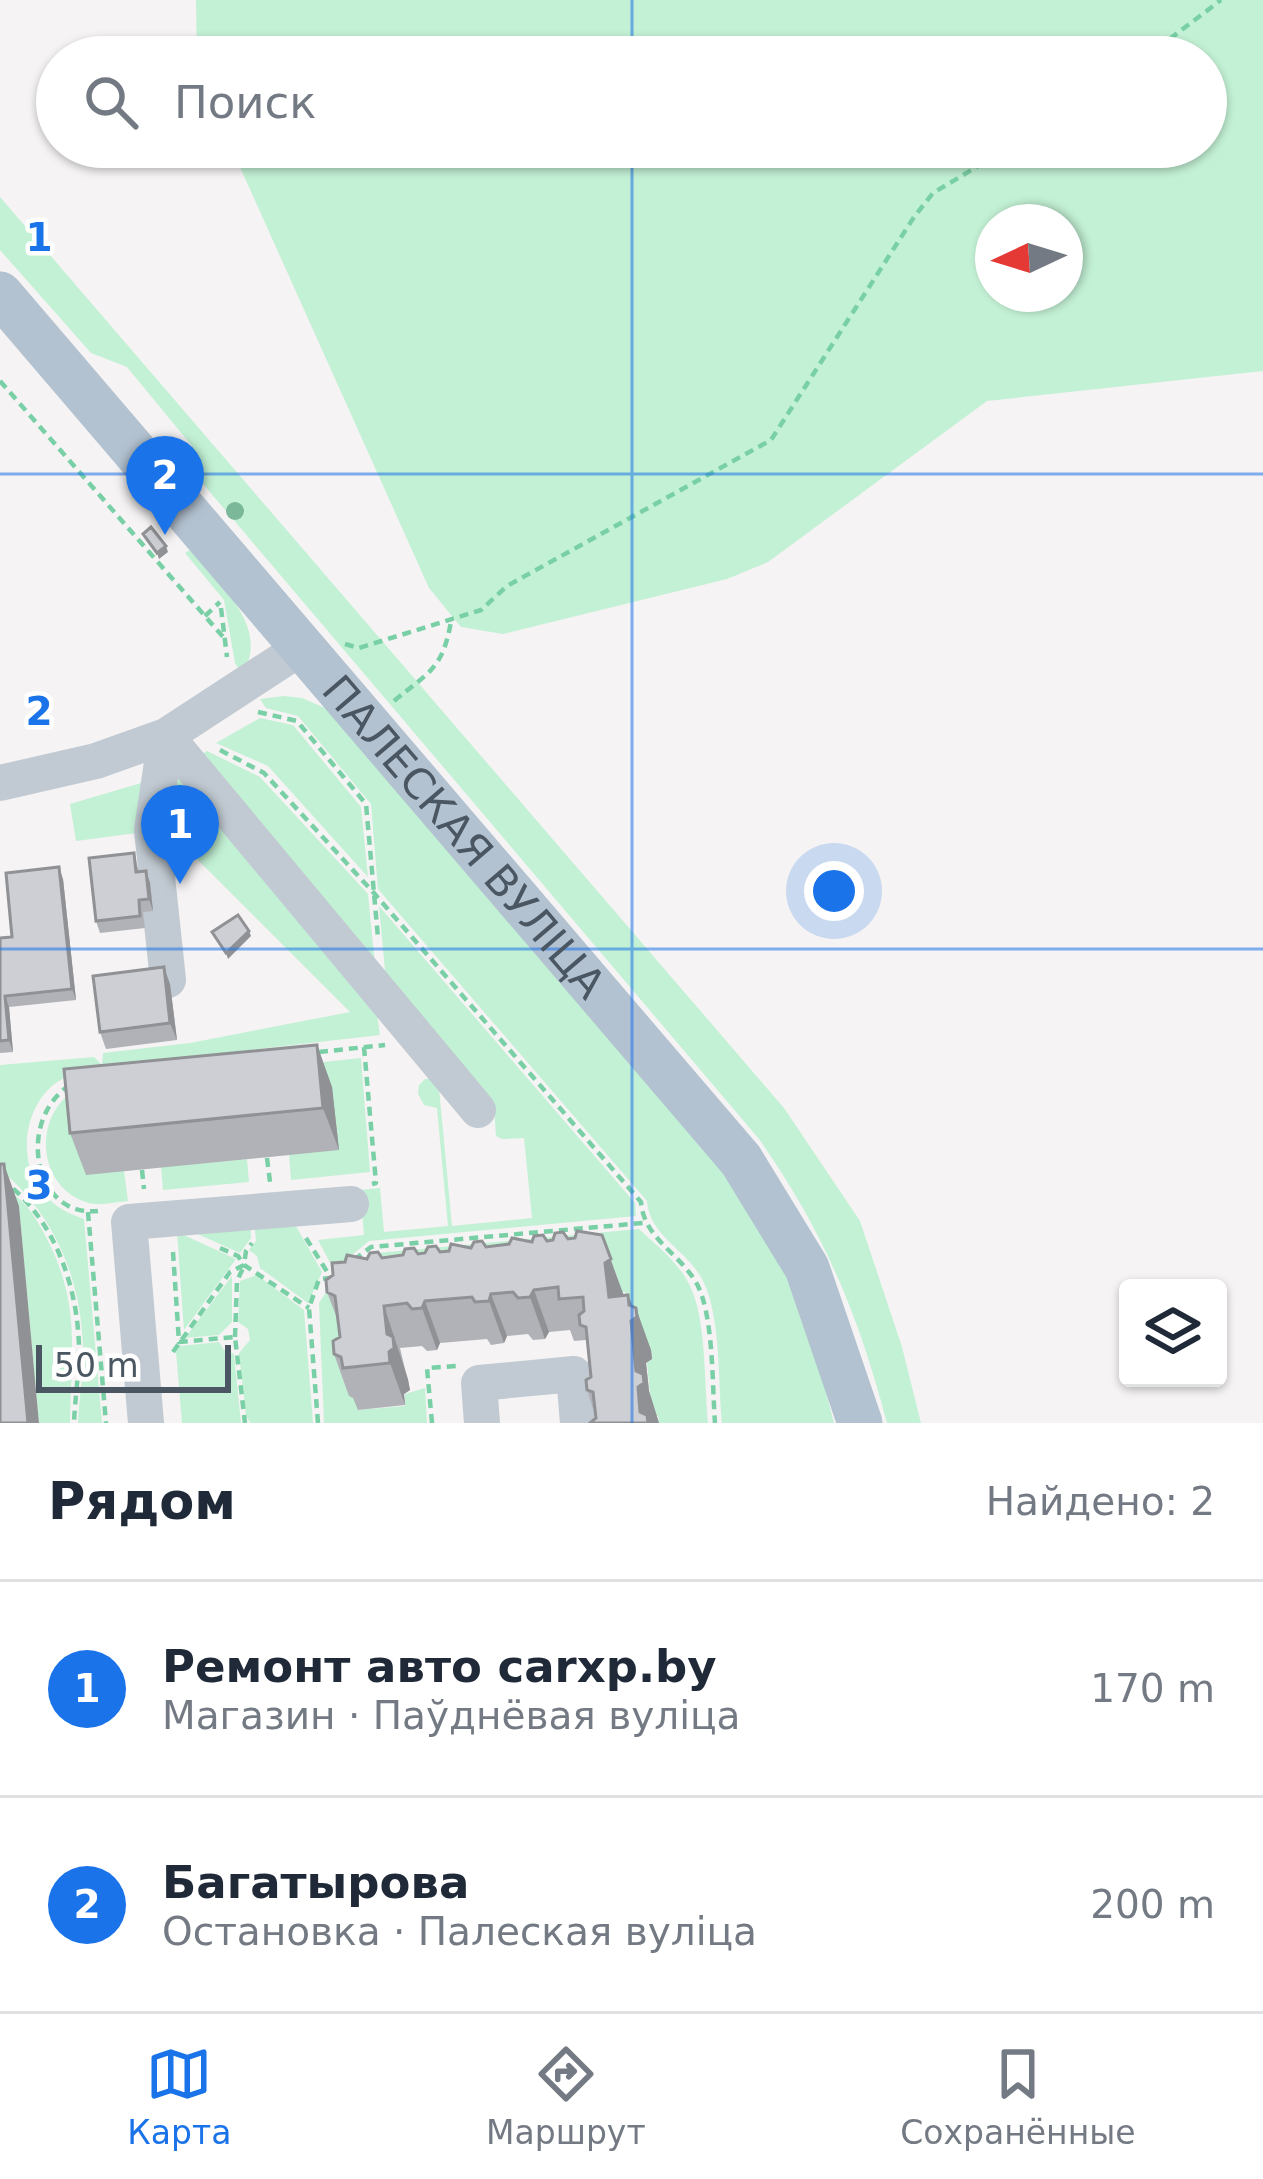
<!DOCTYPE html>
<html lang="ru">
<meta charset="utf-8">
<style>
:root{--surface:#fff;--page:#f6f6f7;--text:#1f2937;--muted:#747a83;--line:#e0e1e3;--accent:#1a73e8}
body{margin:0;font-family:"DejaVu Sans",sans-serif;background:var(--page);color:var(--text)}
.controls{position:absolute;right:36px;bottom:36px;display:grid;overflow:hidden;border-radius:12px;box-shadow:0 3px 9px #0004}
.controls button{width:108px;height:108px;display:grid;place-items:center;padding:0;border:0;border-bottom:3px solid var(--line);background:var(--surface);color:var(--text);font:60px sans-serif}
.compass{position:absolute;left:975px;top:204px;width:108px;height:108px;border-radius:50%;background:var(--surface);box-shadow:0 3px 9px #0004;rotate:266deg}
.scale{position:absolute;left:36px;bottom:30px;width:195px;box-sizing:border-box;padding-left:12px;border:6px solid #4a5661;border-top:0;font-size:33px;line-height:42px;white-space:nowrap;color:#4a5661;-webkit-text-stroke:9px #fff;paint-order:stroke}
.you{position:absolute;left:834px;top:891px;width:42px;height:42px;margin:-30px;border:9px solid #fff;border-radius:50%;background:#1a73e8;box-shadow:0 0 0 18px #1a73e833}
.badge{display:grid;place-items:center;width:78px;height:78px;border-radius:50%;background:var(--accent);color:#fff;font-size:39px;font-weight:700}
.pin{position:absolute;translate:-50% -99px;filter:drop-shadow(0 3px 6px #0008)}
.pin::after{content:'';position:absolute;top:63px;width:42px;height:36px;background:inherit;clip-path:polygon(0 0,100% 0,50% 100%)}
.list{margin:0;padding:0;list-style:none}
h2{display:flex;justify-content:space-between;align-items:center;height:156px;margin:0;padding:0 48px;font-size:51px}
h2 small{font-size:39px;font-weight:400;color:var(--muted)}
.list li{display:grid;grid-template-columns:78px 1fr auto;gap:36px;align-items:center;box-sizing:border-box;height:216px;padding:0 48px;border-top:3px solid var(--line)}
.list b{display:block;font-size:45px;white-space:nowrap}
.list p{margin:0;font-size:39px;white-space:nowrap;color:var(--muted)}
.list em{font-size:39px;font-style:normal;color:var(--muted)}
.icon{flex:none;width:66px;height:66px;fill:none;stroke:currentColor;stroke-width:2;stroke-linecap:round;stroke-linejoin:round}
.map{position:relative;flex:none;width:1263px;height:1423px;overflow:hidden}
.search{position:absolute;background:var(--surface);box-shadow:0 3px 9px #0004;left:36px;right:36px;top:36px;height:132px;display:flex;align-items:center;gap:30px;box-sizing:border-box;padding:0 42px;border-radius:66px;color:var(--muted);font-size:45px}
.sheet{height:588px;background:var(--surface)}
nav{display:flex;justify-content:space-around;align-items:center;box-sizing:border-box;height:168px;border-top:3px solid var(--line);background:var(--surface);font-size:33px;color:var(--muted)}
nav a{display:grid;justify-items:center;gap:6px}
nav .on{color:var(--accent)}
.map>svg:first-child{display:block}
</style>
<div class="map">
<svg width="1263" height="1423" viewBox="0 0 1263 1423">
<rect width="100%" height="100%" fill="#f5f3f3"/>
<path fill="#c3f1d5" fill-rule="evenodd" d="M 196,0 L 1263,0 L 1263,371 L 987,401 L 768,562 L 727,579 L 503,634 L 461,627 L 429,588 L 231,147 L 1206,147 L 1206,57 L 197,57 ZM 993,222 L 1065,222 L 1065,294 L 993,294 Z
M 0,197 L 784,1108 L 860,1221 L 902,1347 L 921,1423 L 887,1423 C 858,1313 824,1232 759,1139 L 204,485 L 192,446 L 127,367 L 91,353 L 0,250 Z
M 190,550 C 218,584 272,627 242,674 L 235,663 L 224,600 L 185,553 Z
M 284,696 L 302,698 L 334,712 L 701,1142 C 735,1191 772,1240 795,1296 C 812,1337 823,1380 834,1423 L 722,1423 C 718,1383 721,1319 704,1283 C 689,1250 650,1238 647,1201 L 378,889 L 371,804 L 298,716 L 266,708 L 260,699 Z
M 260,718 L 293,725 L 361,807 L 368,877 L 268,766 L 216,743 Z
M 207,751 L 260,777 L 368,894 L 375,965 L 195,758 Z
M 175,773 L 377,1014 L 380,1035 L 103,1067 C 91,1070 77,1072 66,1077 C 27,1095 16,1152 38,1186 C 48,1203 66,1213 84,1219 L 102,1423 L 78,1423 C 79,1397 84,1373 83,1347 C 81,1282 57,1221 9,1177 L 0,1178 L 0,1065 L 94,1057 L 102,1065 L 103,1053 L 190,1043 L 350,1012 L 167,829 L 76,841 L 70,804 Z
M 379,906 L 635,1203 L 636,1216 L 369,1241 L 334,1270 L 318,1240 L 364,1235 L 360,1190 L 380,1188 L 384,1232 L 448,1226 L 437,1108 L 424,1105 L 418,1094 L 419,1085 L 425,1079 L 438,1078 L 452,1226 L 532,1218 L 524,1138 L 502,1139 L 496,1136 L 494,1107 L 386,981 Z
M 361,1058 L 370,1172 L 291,1180 L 289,1155 L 86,1174 L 124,1171 L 128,1201 C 115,1202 100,1206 89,1203 C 35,1188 32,1112 79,1088 Z
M 247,1159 L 249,1182 L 163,1190 L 161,1167 Z
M 5,1189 C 26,1200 36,1218 47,1239 C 81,1304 71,1354 70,1423 L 39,1423 L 19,1207 Z
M 254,1220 L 293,1221 L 322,1272 L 308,1303 L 260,1268 L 257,1256 L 249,1250 L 256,1241 Z
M 250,1221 L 251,1238 L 240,1253 L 184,1228 Z
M 639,1229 C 656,1245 678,1262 689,1284 C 707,1318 704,1384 708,1423 L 659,1423 L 658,1416 L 652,1413 L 647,1363 L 652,1359 L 625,1292 L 444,1289 L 357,1399 L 358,1410 L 405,1406 L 405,1394 L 425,1388 L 427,1423 L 324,1423 L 319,1303 L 332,1283 L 377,1253 Z
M 177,1232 L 236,1259 L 184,1330 Z
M 257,1275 L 304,1310 L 313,1423 L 250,1423 L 246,1415 L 239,1353 L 250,1340 L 248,1329 L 238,1322 L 240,1281 Z
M 232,1276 L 232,1322 L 219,1335 L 185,1338 Z
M 219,1342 L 224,1350 L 234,1354 L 241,1423 L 182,1423 L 176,1352 L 180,1346 Z"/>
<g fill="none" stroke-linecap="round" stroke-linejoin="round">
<path stroke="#7ad0a6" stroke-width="4.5" stroke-dasharray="9 6" stroke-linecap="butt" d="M 1146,57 L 1221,0
M 0,381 L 225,639
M 221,608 L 227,657
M 205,616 L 220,602
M 345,644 L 359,648 L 481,610 L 507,586 L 771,440 L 914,217 L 933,193 L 1010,147
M 394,701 C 429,672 443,669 451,621
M 258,712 L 297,721 L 366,804 L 378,938
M 220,750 L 264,773 L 373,892 L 641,1202 C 644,1239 679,1252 697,1284 C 714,1317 712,1385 715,1423
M 364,1047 L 376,1183 L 372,1184
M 319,1052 L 385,1045
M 70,1085 C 16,1120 33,1218 98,1211
M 267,1158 L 270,1182
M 142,1170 L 144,1189
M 0,1183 L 6,1183 C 55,1220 78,1288 79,1348 C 79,1373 75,1398 74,1423
M 88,1212 L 106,1423
M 306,1238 L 331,1278
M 220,1248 L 238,1256 L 244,1265 L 309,1308
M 173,1252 L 179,1342 L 235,1337 L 245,1423
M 354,1260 L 371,1247 L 643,1223
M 235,1337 L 237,1281 L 244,1266
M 173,1352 L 230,1272 L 244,1265 L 246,1251 L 252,1243
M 318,1423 L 309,1308 L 319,1279 L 330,1278
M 432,1423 L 427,1368 L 456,1366"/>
<path stroke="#c1cad2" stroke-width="36" d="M 166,736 L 478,1110
M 166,736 L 152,830 L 168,980
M 0,783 L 96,761 L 166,736 L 301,648
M 146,1423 L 129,1222 L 351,1204
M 482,1423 L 479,1383 L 574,1374 L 578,1423"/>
<path stroke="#b3c2d1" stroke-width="45" id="s1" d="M 0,294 L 741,1160 L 807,1268 L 860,1423"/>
</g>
<circle fill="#7bb799" cx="235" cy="511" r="9"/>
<path fill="#b0b2b7" d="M 134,853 L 139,872 L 146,871 L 150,883 L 153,911 L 143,912 L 145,928 L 100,933 L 96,921 Z
M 63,879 L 76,1000 L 9,1007 L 13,1052 L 0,1053 L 0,938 L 12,937 Z
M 170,984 L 177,1040 L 106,1049 L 100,1032 Z
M 317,1045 L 332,1087 L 339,1150 L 86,1175 L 70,1133 Z
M 568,1239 L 624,1295 L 628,1295 L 651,1350 L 652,1359 L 646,1363 L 649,1391 L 659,1423 L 590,1423 L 596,1418 L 587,1390 L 591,1377 L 588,1347 L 586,1340 L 574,1341 L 570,1330 L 549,1332 L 545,1339 L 533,1340 L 528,1334 L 507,1336 L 504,1343 L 491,1345 L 487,1339 L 440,1343 L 437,1350 L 427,1351 L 422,1346 L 400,1348 L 410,1390 L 404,1394 L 405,1405 L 358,1410 L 353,1398 L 349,1396 L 334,1354 L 340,1337 L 338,1321 L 327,1292 L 367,1259 Z"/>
<path fill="#909195" d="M 166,546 L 168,552 L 159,559 L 157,553 Z
M 59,867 L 63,879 L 76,1000 L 72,989 Z
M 146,871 L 150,883 L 153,911 L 149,899 Z
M 249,931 L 251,936 L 228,959 L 226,953 Z
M 164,967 L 170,984 L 177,1040 L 170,1023 Z
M 5,996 L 9,1007 L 13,1052 L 9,1040 Z
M 317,1045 L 332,1087 L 339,1150 L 323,1108 Z
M 4,1164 L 19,1206 L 39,1423 L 28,1423 Z
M 602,1235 L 617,1277 L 626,1301 L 609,1297 Z
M 534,1290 L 549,1332 L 545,1339 L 530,1297 Z
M 491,1294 L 507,1336 L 504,1343 L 489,1301 Z
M 628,1295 L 637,1317 L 636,1308 L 651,1350 L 652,1359 L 646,1363 L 649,1391 L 659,1423 L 644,1423 L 640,1412 Z
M 425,1301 L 440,1343 L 437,1350 L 422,1308 Z
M 384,1306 L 408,1379 L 410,1390 L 404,1394 L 405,1405 L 390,1363 Z"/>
<path fill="#cdcfd5" stroke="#909195" stroke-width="3" d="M 151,527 L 166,546 L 157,553 L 143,534 Z
M 134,853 L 136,872 L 146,871 L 149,899 L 139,900 L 140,916 L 96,921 L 89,858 Z
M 59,867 L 72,989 L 5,996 L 9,1040 L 0,1041 L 0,938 L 12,937 L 6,873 Z
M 238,915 L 249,931 L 226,953 L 212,932 Z
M 164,967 L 170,1023 L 100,1032 L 93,976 Z
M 317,1045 L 323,1108 L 70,1133 L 64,1069 Z
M 0,1164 L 4,1164 L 28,1423 L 0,1423 Z
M 577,1231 L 602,1235 L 611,1259 L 605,1263 L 609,1297 L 628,1295 L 629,1305 L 636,1308 L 637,1317 L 631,1321 L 636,1371 L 643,1374 L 644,1383 L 638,1387 L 640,1412 L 647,1415 L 648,1423 L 590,1423 L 596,1418 L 593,1392 L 587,1390 L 586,1380 L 591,1377 L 586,1327 L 580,1325 L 579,1315 L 584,1311 L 583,1297 L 559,1299 L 558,1287 L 534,1290 L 530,1297 L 518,1298 L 513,1292 L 491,1294 L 489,1301 L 475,1302 L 472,1297 L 425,1301 L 422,1308 L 412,1309 L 407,1303 L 384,1306 L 387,1334 L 393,1337 L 394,1348 L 389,1352 L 390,1363 L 343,1368 L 341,1357 L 334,1354 L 333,1341 L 340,1337 L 335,1296 L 327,1292 L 326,1280 L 333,1275 L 332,1263 L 345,1262 L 347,1255 L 367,1259 L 370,1253 L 378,1252 L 382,1258 L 403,1255 L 405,1249 L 414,1248 L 418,1254 L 425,1253 L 428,1247 L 436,1246 L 440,1252 L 449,1251 L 451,1244 L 471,1248 L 474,1242 L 482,1241 L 486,1247 L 509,1244 L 512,1238 L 532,1242 L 534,1236 L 543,1235 L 547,1241 L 553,1240 L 555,1233 L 563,1232 L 568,1239 L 575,1238 Z"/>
<path fill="none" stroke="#1a73e8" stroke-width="3" stroke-opacity="0.55" d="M 632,0 L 632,57M 632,147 L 632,1423M 0,474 L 1263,474M 0,949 L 1263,949"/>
<g text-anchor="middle" stroke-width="9" stroke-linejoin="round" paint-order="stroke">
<g font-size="42" fill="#4a5661" stroke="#fff">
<text dy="15" stroke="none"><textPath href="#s1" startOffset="714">ПАЛЕСКАЯ ВУЛІЦА</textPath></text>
</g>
</g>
<g font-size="39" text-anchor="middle" font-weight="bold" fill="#1a73e8" stroke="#fff" stroke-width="9" stroke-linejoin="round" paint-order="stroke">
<text x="39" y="251">1</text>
<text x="39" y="725">2</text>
<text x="39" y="1199">3</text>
</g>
</svg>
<div class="controls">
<button><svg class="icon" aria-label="layers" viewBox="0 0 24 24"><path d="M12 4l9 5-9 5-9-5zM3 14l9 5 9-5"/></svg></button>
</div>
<svg class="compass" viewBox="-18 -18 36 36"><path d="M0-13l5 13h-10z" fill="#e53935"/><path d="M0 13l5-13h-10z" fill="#747a83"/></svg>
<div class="scale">50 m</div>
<div class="you"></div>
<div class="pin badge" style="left:180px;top:884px">1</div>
<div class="pin badge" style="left:165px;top:535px">2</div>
<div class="search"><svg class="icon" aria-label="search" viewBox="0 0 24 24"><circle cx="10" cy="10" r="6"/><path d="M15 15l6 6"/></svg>Поиск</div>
</div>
<section class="sheet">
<h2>Рядом<small>Найдено: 2</small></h2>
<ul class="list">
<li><span class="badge">1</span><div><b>Ремонт авто carxp.by</b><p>Магазин · Паўднёвая вуліца</p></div><em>170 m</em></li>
<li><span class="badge">2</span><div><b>Багатырова</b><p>Остановка · Палеская вуліца</p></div><em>200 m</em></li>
</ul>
</section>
<nav>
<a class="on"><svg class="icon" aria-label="map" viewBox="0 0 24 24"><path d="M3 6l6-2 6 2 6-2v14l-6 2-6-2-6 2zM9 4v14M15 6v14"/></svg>Карта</a>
<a><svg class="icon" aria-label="directions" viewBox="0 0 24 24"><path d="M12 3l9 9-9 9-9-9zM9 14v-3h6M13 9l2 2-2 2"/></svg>Маршрут</a>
<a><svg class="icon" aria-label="saved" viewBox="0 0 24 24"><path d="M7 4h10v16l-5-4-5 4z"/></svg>Сохранённые</a>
</nav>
